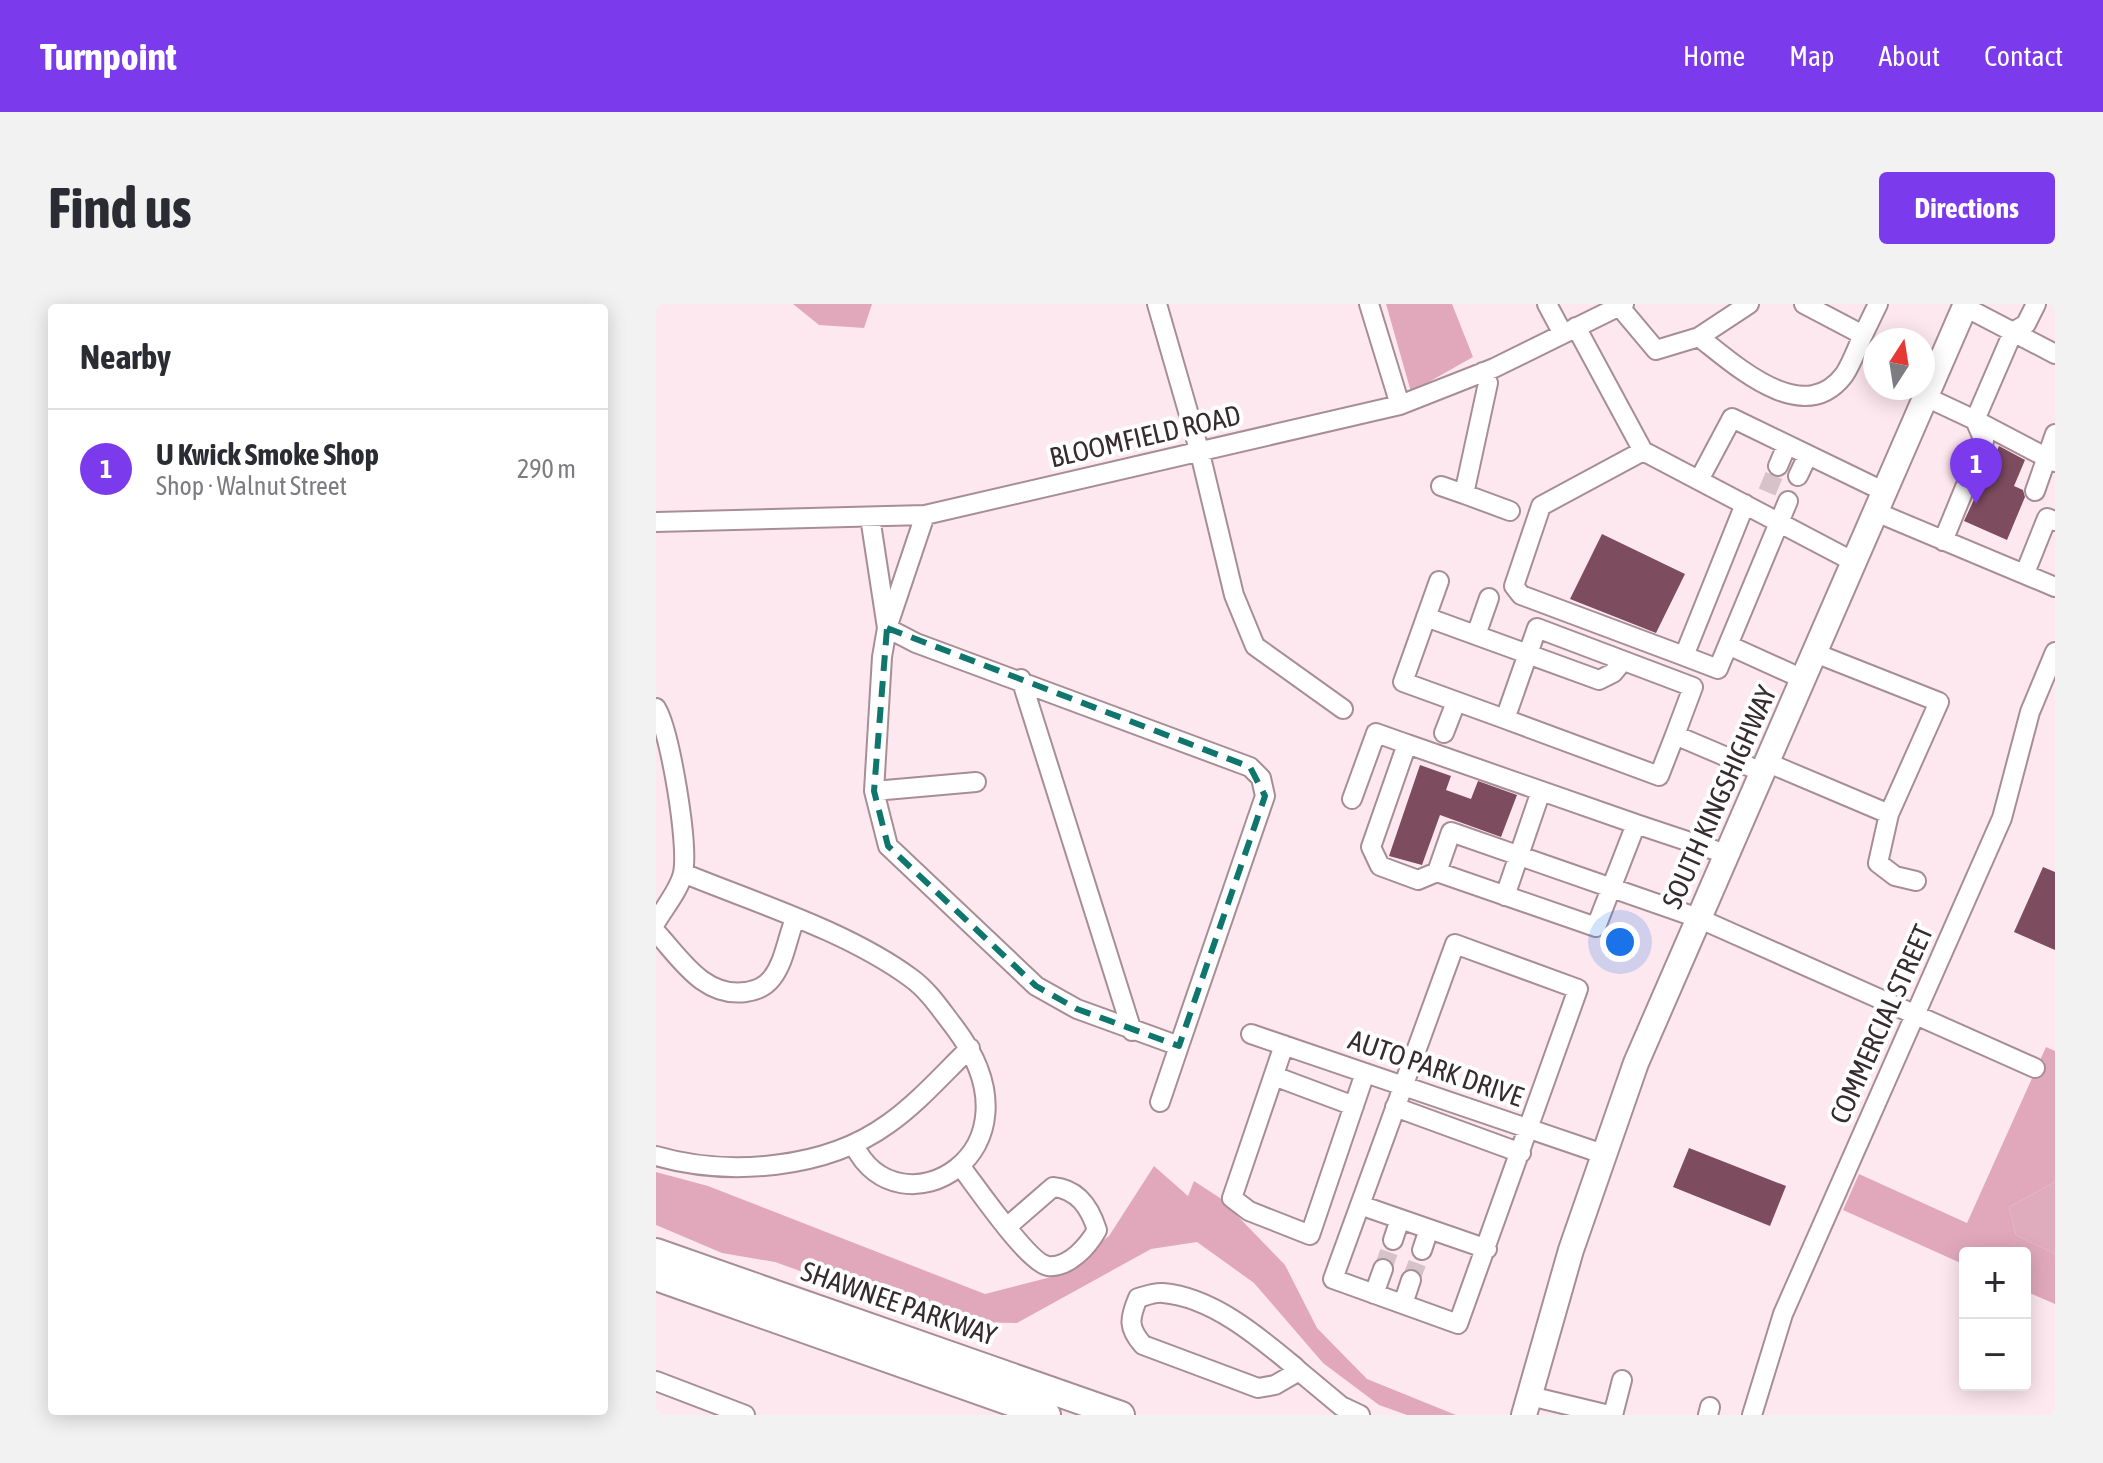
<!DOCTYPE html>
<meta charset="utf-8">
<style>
:root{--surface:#fff;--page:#f2f2f3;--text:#2b2b33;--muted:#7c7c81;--line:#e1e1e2;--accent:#7c3aed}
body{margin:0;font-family:"Asap Condensed",sans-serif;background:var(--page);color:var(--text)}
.controls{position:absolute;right:24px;bottom:24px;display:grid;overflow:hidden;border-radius:8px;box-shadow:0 4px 20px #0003}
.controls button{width:72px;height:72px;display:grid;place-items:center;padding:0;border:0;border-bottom:2px solid var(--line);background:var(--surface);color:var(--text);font:40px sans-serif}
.compass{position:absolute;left:1207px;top:24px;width:72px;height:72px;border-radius:50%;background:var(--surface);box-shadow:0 4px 20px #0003;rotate:12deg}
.you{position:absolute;left:964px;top:638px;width:28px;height:28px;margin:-20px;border:6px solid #fff;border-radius:50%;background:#1a73e8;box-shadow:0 0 0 12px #1a73e833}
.badge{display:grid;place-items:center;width:52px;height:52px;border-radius:50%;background:var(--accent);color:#fff;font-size:26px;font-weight:700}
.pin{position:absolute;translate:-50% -66px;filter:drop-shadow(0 2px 4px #0008)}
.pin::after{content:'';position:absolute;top:42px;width:28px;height:24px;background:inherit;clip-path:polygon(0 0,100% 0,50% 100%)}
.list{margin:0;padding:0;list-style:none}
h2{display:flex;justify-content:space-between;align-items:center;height:104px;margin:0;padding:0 32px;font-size:34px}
h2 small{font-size:26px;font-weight:400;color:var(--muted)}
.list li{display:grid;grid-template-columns:52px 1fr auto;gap:24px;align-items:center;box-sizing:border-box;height:120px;padding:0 32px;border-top:2px solid var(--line)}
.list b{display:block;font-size:30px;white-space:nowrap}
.list p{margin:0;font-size:26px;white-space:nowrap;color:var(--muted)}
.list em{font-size:26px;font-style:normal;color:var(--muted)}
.map{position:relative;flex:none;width:1399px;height:1111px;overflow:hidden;border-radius:8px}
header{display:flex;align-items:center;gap:48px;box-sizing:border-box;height:112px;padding:0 40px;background:var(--accent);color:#fff}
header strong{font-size:38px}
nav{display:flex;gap:44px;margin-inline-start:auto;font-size:28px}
.intro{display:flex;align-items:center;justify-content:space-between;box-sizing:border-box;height:192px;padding:0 48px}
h1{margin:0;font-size:56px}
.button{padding:20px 36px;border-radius:8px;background:var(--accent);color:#fff;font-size:28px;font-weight:700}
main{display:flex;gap:48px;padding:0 48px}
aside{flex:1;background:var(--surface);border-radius:8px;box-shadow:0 4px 20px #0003}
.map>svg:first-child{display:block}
</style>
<header>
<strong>Turnpoint</strong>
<nav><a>Home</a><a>Map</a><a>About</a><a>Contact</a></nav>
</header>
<div class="intro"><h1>Find us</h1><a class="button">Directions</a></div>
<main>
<aside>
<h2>Nearby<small></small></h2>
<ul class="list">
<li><span class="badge">1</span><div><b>U Kwick Smoke Shop</b><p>Shop · Walnut Street</p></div><em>290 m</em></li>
</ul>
</aside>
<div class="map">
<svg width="1399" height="1111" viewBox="0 0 1399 1111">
<rect width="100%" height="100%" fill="#fee8ef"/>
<path fill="#deacbd" d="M 1399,878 L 1399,950 L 1360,931 L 1353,903 Z"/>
<path fill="#e1a8bc" d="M 137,0 L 216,0 L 208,24 L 163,21 Z
M 730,0 L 796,0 L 817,53 L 755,88 Z
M 1390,743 L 1399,747 L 1399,878 L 1353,903 L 1360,931 L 1399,950 L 1399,1000 L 1369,987 L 1369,949 L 1309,949 L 1309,961 L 1187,906 L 1203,870 L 1311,919 Z
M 498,862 L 532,892 L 538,877 L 564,894 L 629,961 L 661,1024 L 711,1075 L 800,1111 L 751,1111 L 723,1101 L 667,1059 L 598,979 L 541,938 L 495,945 L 361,1019 L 310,1018 L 211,991 L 119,958 L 66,949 L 0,921 L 0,868 L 52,882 L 329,990 L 399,972 L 453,932 Z"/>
<path fill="#7e4c5f" d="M 1343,142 L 1369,156 L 1358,182 L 1367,186 L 1369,193 L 1351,236 L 1308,217 Z
M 946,230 L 1029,270 L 1000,329 L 914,295 Z
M 764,461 L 795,472 L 790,486 L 815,495 L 822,477 L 861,491 L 845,533 L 784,511 L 766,561 L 733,552 Z
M 1387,563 L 1399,568 L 1399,646 L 1358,628 Z
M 1033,844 L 1130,882 L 1114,922 L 1017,883 Z"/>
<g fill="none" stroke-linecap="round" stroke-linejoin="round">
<path stroke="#d6c2c9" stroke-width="18" stroke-dasharray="18 9" stroke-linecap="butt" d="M 1111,188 L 1122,162
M 727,965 L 737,936
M 755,976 L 766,946"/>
<defs>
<path id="minor" d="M 501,0 L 544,149 L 578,291 L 599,342 L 687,405
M 713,0 L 744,101
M 891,0 L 907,30
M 1148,0 L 1207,31 L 1222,0
M 963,2 L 1000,46 L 1043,33 L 1093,0
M 1309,3 L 1357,28 L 1370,20 L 1380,0
M 920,23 L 987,147 L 1198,258
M 1043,33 C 1078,60 1147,125 1188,71 C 1196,59 1201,44 1207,31
M 827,68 L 832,79 L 808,190 L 854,207
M 1270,93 L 1319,116 L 1357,28 L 1399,50
M 1319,116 L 1399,158
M 987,147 L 885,202 L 858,282 L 865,291 L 1028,352 L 1089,200
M 1122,162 L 1131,141
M 1142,172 L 1152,151
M 1043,176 L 1076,114 L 1229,188
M 785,182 L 808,190
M 1379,187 L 1399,130
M 1220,208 L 1399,283
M 214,213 L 231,324 L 260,339 L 594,463 L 605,474 L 609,492 L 523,742 L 421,705 L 380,682 L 232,542 L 218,487 L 226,353 L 231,324 L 269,211
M 0,218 L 269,211 L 744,101 L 838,64 L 968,0
M 1287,237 L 1328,137 L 1319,116
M 1369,269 L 1391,214 L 1399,217
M 783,277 L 747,378 L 849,415
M 770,313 L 943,376 L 957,369 L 967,357
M 820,331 L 833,294
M 1072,341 L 1147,375
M 1028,352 L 1062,365 L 1132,197
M 365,375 L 476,727
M 0,404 C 14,427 33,541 27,569 C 24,585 8,604 0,618
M 788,429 L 800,398
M 1019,431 L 1003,472 L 849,415 L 881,324 L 1037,383 L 1019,431 L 1106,468
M 751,440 L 980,520
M 1110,458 L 1233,510 L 1283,398 L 1159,349
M 218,487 L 320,478
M 696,495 L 720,429 L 751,440 L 715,543 L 724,562 L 762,576 L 781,568 L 940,623 L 980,520 L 1070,550
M 1233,510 L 1222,559 L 1239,572 L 1260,577
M 781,568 L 795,528 L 1042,614 L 1379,764
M 27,569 C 100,599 191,627 255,674 C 273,687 285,706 299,724 C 394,850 242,933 198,841
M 849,592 L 885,487
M 0,628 C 25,655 48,694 90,688 C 101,686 109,683 116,674 C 129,657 131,634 139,615
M 799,640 L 922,685 L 802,1020 L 677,975 Z
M 595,730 L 947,850
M 628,741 L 576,894 L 593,907 L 654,931 L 709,769
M 618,772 L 698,802
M 504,798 L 523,742
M 739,803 L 865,849
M 0,852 C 73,873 170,865 232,820 C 262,799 288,769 314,744
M 305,863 C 320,882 372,959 392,962 C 413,964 432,942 441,926 C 434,904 422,885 397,883 L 352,922
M 704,901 L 831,945
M 737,936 L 744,915
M 766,946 L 773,925
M 718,990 L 727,965
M 747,1000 L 755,976
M 643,1067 L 619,1081 L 602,1084 L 487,1041 C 472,1024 473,1015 482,994 C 489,992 499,988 507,989 C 556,993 603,1033 639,1063 L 643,1067 L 685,1102 L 704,1111
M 0,1077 L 89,1111
M 874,1092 L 953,1111
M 957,1111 L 966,1076
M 1052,1111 L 1054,1103
M 1096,1111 L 1127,1010 L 1346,514 L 1374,408 L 1399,348"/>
<path id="major" d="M 868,1111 L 915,946 L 980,759 L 1310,0"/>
<path id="highway" d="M 0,948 L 465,1111
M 0,973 L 391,1111"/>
</defs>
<use href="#minor" stroke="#a78e96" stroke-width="22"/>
<use href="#major" stroke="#a78e96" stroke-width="28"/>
<use href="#highway" stroke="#a78e96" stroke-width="30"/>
<use href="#minor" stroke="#fff" stroke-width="18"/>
<use href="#major" stroke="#fff" stroke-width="24"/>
<use href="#highway" stroke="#fff" stroke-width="26"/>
</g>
<path fill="none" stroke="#0f766e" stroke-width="6" stroke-dasharray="16 10" stroke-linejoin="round" d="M 231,324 L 594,463 L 609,492 L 523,742 L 421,705 L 380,682 L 232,542 L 218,487 Z"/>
<g text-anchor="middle" stroke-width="8" stroke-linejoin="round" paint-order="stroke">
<g font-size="28" fill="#362b2f" stroke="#fff">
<text transform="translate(489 132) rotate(-13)" y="10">BLOOMFIELD ROAD</text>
<text transform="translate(1063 493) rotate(-66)" y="10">SOUTH KINGSHIGHWAY</text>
<text transform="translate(1225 720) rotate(-66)" y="10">COMMERCIAL STREET</text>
<text transform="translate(780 764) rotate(19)" y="10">AUTO PARK DRIVE</text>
<text transform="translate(243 999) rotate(19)" y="10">SHAWNEE PARKWAY</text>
</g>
</g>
</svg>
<div class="controls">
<button>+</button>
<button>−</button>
</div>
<svg class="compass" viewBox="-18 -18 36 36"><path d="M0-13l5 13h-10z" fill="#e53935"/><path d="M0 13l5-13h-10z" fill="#7c7c81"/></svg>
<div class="you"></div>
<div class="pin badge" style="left:1320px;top:200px">1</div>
</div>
</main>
